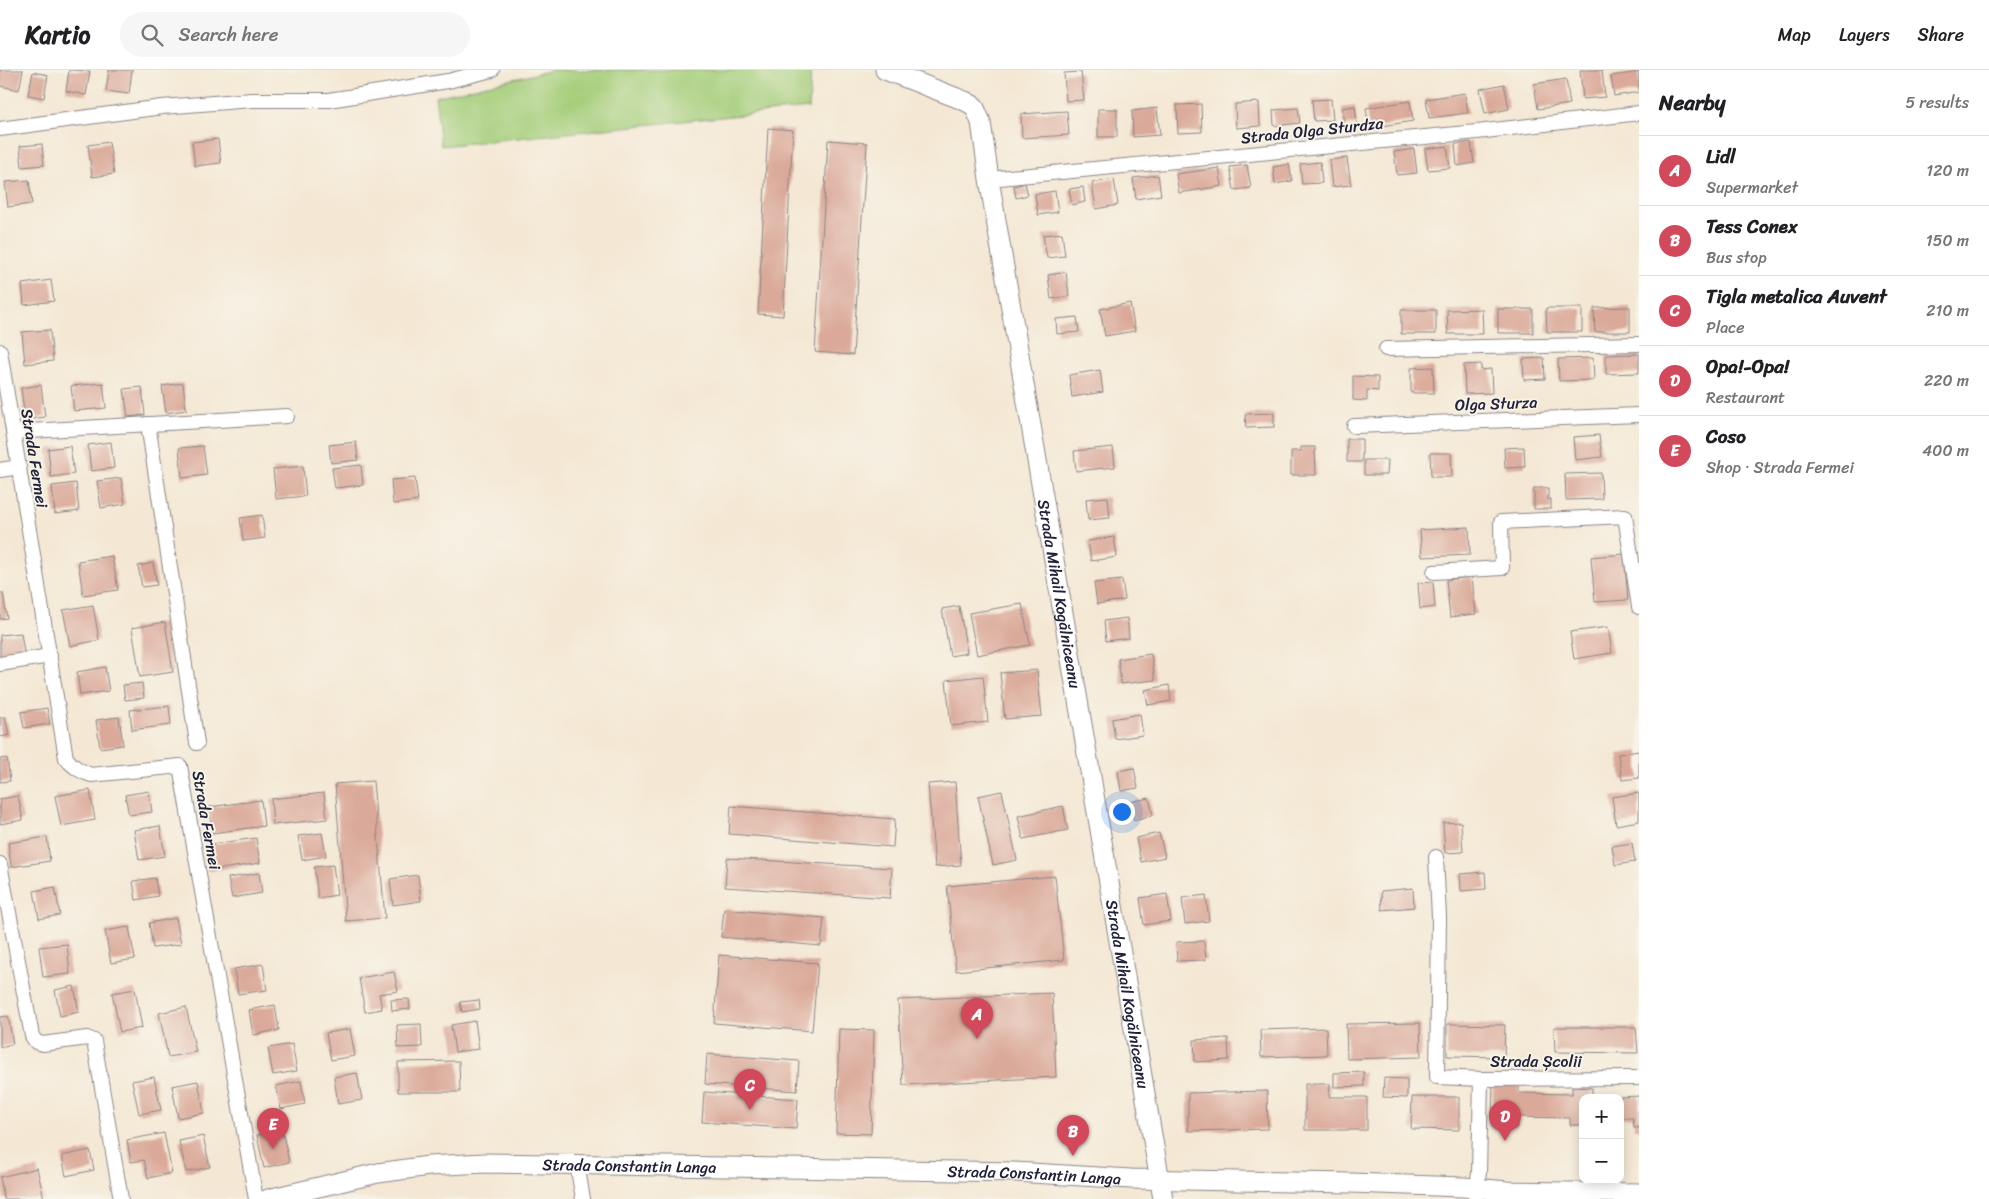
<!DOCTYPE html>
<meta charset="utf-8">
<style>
:root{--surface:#fff;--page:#f6f6f6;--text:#202124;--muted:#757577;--line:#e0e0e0;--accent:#d1495b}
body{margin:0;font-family:Sriracha,sans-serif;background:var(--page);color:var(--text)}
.controls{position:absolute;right:15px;bottom:15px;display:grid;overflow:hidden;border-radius:10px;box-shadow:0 2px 12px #0003}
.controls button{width:45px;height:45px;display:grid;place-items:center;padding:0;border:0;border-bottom:1px solid var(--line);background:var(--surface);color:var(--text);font:25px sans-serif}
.you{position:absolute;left:1121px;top:741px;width:18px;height:18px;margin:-12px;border:4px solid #fff;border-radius:50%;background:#1a73e8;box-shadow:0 0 0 8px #1a73e833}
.badge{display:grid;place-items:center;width:32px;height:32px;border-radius:50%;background:var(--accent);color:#fff;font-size:16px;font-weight:700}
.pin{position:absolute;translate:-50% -41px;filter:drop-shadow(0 1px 2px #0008)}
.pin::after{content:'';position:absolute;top:26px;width:18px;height:15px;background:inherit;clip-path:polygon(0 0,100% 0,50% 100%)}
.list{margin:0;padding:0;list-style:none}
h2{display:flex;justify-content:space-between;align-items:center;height:65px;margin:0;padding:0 20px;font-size:21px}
h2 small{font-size:16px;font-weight:400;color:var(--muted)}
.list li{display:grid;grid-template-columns:32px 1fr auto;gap:15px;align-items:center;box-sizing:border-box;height:70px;padding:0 20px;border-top:1px solid var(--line)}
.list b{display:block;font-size:19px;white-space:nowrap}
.list p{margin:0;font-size:16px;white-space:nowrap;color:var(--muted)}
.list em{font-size:16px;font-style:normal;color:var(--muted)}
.icon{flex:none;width:28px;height:28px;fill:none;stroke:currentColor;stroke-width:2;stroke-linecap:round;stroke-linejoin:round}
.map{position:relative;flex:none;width:1639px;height:1129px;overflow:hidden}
header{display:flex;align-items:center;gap:30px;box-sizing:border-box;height:70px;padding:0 25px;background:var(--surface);border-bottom:1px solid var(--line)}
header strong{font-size:24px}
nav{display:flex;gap:28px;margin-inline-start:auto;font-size:18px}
.search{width:350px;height:45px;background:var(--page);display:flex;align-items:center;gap:12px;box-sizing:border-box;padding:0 18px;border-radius:28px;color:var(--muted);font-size:19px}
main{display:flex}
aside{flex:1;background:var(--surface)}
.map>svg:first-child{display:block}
</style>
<header>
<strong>Kartio</strong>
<div class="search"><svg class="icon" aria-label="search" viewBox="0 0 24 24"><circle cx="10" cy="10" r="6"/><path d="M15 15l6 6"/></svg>Search here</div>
<nav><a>Map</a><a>Layers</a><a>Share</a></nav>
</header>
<main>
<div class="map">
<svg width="1639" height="1129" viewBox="0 0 1639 1129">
<rect width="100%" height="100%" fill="#f7f3e8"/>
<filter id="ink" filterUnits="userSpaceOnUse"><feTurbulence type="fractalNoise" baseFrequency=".02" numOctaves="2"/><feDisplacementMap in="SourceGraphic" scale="10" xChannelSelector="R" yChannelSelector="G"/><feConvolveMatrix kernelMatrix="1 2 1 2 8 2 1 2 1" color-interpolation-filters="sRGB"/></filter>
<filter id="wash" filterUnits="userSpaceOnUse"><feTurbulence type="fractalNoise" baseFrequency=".0096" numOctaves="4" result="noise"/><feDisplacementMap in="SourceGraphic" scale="20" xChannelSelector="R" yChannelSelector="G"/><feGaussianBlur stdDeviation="1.12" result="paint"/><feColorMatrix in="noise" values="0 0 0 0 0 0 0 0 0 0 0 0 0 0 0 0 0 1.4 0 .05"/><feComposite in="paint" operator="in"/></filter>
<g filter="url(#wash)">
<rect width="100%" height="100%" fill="#f4e8d4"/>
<path fill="#a5ce7a" stroke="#64785a" d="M 553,0 L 811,0 L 809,38 L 441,76 L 435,27 Z"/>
<g id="blocks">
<path fill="#daa999" d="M 0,0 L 23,0 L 19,20 L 0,16 Z
M 69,0 L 90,1 L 86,25 L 66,21 Z
M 109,0 L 132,0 L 129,24 L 106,21 Z
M 1580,0 L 1602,0 L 1605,27 L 1583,29 Z
M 33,2 L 48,5 L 44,28 L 28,25 Z
M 1081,2 L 1084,30 L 1066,31 L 1064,3 Z
M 1639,2 L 1639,22 L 1614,26 L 1611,6 Z
M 1566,9 L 1570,34 L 1538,39 L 1534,14 Z
M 1504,14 L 1509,39 L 1485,44 L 1480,19 Z
M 1465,23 L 1468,43 L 1429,48 L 1426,29 Z
M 1331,29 L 1333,50 L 1314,51 L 1312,30 Z
M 1410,31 L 1413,51 L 1369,58 L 1366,38 Z
M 1259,32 L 1260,56 L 1236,58 L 1235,34 Z
M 1201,34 L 1202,62 L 1178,63 L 1177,35 Z
M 1355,36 L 1357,54 L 1344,56 L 1342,38 Z
M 1157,38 L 1160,65 L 1133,67 L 1132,41 Z
M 1298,38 L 1300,53 L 1274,56 L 1273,40 Z
M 1098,39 L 1117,39 L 1117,67 L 1098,67 Z
M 1067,41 L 1069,65 L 1022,68 L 1021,44 Z
M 768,58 L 793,60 L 783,246 L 758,244 Z
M 218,69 L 221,93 L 195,96 L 192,72 Z
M 828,70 L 867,73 L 853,285 L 815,282 Z
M 109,72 L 114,104 L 92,107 L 88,75 Z
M 1471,72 L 1474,93 L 1457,96 L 1455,74 Z
M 42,74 L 44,95 L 22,97 L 20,76 Z
M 1447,76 L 1450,98 L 1428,100 L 1425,79 Z
M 1414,79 L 1417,103 L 1397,105 L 1394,82 Z
M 1347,88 L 1351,115 L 1332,117 L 1329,90 Z
M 1320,92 L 1322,113 L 1302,114 L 1300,94 Z
M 1289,94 L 1292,111 L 1275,114 L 1273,97 Z
M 1247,95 L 1251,118 L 1234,120 L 1230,97 Z
M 1219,98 L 1222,116 L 1179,123 L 1176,104 Z
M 1158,105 L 1161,125 L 1136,129 L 1133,108 Z
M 1114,109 L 1118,135 L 1096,139 L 1092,113 Z
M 29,110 L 32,134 L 8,137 L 5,112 Z
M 1025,113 L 1028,125 L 1016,128 L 1014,116 Z
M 1083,117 L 1085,132 L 1072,135 L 1069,119 Z
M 1055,121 L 1058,142 L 1038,145 L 1035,124 Z
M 1062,163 L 1065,186 L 1047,188 L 1043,165 Z
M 1066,202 L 1069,226 L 1051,229 L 1048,205 Z
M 51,210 L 54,231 L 24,235 L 22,214 Z
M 1130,233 L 1135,261 L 1105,266 L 1100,239 Z
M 1630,237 L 1630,262 L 1595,262 L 1594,238 Z
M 1546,238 L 1582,238 L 1582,262 L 1547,262 Z
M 1482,239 L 1483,264 L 1448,264 L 1447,240 Z
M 1498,239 L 1533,239 L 1533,263 L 1498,263 Z
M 1401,240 L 1436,240 L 1436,264 L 1401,264 Z
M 1077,247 L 1079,262 L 1057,264 L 1056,249 Z
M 50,260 L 53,291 L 25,294 L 22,262 Z
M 1639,284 L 1639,303 L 1606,304 L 1606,285 Z
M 1544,288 L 1545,309 L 1524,310 L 1523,289 Z
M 1593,288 L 1594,310 L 1559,311 L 1558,289 Z
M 1481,294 L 1481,300 L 1491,299 L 1492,323 L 1465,324 L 1464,295 Z
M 1433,297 L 1434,323 L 1411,323 L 1411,298 Z
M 1100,300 L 1103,322 L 1072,327 L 1069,305 Z
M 1353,306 L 1378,307 L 1378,321 L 1367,320 L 1367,331 L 1353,330 Z
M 103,313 L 106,338 L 74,341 L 71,316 Z
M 183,313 L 186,340 L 166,343 L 162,316 Z
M 41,315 L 45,347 L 25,350 L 21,318 Z
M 142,317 L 145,345 L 128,347 L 124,319 Z
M 1274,343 L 1274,357 L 1246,358 L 1245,344 Z
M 1599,365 L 1602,387 L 1575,390 L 1573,367 Z
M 1347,369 L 1362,369 L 1362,392 L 1347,392 Z
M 111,372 L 114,398 L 91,401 L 88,375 Z
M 356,372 L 358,390 L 331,393 L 329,375 Z
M 70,376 L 74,404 L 51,407 L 48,379 Z
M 203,376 L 207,405 L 182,408 L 179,378 Z
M 1113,377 L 1115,397 L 1076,401 L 1074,381 Z
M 1301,377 L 1315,377 L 1316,405 L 1291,405 L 1291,381 L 1301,381 Z
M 1524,377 L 1525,397 L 1505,398 L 1504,378 Z
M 1430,383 L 1451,383 L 1452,407 L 1431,407 Z
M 1364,390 L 1388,390 L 1387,405 L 1364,405 Z
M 361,395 L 363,415 L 335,418 L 332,398 Z
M 303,396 L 306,426 L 276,429 L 273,399 Z
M 1601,403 L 1602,429 L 1566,430 L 1565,404 Z
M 121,408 L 125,434 L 101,438 L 97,411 Z
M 415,408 L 418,431 L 393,434 L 391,410 Z
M 76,413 L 79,441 L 55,444 L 52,416 Z
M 1534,418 L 1548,418 L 1548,429 L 1551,429 L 1551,439 L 1534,439 Z
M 1108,427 L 1110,448 L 1088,450 L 1086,429 Z
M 262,445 L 265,468 L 243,471 L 240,448 Z
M 1469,457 L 1470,485 L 1422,487 L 1420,460 Z
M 1114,467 L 1117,487 L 1091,491 L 1088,471 Z
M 1624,484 L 1628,530 L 1595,532 L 1591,487 Z
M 112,486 L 118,520 L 83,525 L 78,491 Z
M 153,493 L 157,515 L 142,517 L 138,496 Z
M 1472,507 L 1476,544 L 1450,547 L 1446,510 Z
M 1122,510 L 1125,530 L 1097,534 L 1094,513 Z
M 1433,512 L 1435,537 L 1420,539 L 1418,513 Z
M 0,523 L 3,523 L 7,548 L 0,549 Z
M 1022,534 L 1030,575 L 977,585 L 969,543 Z
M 93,535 L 99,570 L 70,576 L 63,540 Z
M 959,536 L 967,583 L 950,586 L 942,539 Z
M 1127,548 L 1129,568 L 1106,571 L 1104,551 Z
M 165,552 L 173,602 L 140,607 L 132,558 Z
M 1608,557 L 1612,583 L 1574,589 L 1570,562 Z
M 21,563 L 24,583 L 0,587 L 0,565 Z
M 1151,584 L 1155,610 L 1121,614 L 1118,589 Z
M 105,597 L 109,621 L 80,625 L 77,602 Z
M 1037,600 L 1042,646 L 1005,649 L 1000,603 Z
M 983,606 L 988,652 L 951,656 L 946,610 Z
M 142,613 L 144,628 L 125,630 L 123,615 Z
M 1169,615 L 1171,631 L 1148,635 L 1145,620 Z
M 169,636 L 171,655 L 132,660 L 130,640 Z
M 47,638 L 50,654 L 24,658 L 21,642 Z
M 1140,644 L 1143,665 L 1115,669 L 1112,649 Z
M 5,647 L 9,665 L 0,667 L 0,648 Z
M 119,647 L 123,675 L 100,678 L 96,650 Z
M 1639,681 L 1639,708 L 1622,710 L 1618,684 Z
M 7,688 L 10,711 L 0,712 L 0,689 Z
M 1134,698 L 1138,718 L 1121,721 L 1118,701 Z
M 373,711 L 385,848 L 346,851 L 335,714 Z
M 955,712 L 961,795 L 935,797 L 928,714 Z
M 90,720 L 95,750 L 61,756 L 55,726 Z
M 149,721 L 152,742 L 129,745 L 125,725 Z
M 1002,721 L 1017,790 L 993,795 L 978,726 Z
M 324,723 L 327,749 L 273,755 L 271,729 Z
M 1639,723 L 1639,751 L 1616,755 L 1612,727 Z
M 18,726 L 23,750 L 0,754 L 0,729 Z
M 1149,728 L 1153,745 L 1134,750 L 1130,732 Z
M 261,730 L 264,756 L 212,763 L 209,737 Z
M 731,736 L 895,749 L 893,777 L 729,764 Z
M 1063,736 L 1068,760 L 1023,769 L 1018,746 Z
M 1461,752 L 1463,782 L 1445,783 L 1443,753 Z
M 160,756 L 165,786 L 139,790 L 134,760 Z
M 322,763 L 326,786 L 302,790 L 298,766 Z
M 1159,763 L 1165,787 L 1141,792 L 1136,768 Z
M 47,767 L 50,791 L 11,797 L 8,773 Z
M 256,768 L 260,793 L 209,801 L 206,775 Z
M 1632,773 L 1635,792 L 1615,795 L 1612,776 Z
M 727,788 L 892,798 L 890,828 L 725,817 Z
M 333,795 L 337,825 L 318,828 L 314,797 Z
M 1485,802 L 1486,819 L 1461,821 L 1460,804 Z
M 259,803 L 262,823 L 232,828 L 228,808 Z
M 418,805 L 421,831 L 393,835 L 390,809 Z
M 1055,806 L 1064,890 L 956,901 L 947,816 Z
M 155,808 L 158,826 L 136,830 L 133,811 Z
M 55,817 L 60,845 L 39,849 L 34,821 Z
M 1413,818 L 1414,837 L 1382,840 L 1381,821 Z
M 1167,824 L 1171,851 L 1144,855 L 1140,828 Z
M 1206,825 L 1209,851 L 1185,854 L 1182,828 Z
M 724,839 L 824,848 L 821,876 L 721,867 Z
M 176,848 L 181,874 L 153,878 L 149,853 Z
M 129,857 L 135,889 L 111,893 L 105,861 Z
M 1204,871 L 1206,890 L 1177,891 L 1176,872 Z
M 67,874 L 70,904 L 43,907 L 39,877 Z
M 719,885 L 818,893 L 812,961 L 714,953 Z
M 263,894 L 267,920 L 238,924 L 234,899 Z
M 394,902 L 398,921 L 379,924 L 382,939 L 365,942 L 359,908 Z
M 74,916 L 79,942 L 60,946 L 55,920 Z
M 135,919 L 142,958 L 120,962 L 112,923 Z
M 1052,923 L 1056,1007 L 903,1015 L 898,930 Z
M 409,929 L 410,939 L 392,941 L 391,930 Z
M 479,930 L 480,939 L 462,942 L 460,932 Z
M 275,935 L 279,960 L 253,965 L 249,940 Z
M 186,937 L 196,982 L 168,987 L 159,943 Z
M 8,946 L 13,974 L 0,977 L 0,947 Z
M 475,951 L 479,979 L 455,982 L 451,955 Z
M 1420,953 L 1421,987 L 1347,989 L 1346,954 Z
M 421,954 L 422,977 L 398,978 L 397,955 Z
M 1447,954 L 1505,955 L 1504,987 L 1447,986 Z
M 1554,957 L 1636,957 L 1638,983 L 1555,982 Z
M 1326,958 L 1327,985 L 1261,987 L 1260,960 Z
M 350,959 L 355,986 L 331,990 L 326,963 Z
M 839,959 L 874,960 L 871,1064 L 836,1063 Z
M 1228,968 L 1229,990 L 1195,992 L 1194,970 Z
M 292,974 L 297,1001 L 273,1005 L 268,978 Z
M 707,984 L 799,991 L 797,1021 L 705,1014 Z
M 459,991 L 460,1022 L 398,1022 L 398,992 Z
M 1364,1002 L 1364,1016 L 1334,1017 L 1334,1003 Z
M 357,1003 L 362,1030 L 338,1034 L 334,1007 Z
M 154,1007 L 161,1040 L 139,1044 L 132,1011 Z
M 1384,1008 L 1407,1009 L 1407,1028 L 1383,1027 Z
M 198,1011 L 204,1043 L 178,1048 L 172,1016 Z
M 301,1011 L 305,1034 L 281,1039 L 276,1016 Z
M 1493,1013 L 1519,1013 L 1519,1023 L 1572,1024 L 1572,1017 L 1592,1018 L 1592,1028 L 1583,1028 L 1583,1055 L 1570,1055 L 1570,1048 L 1517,1047 L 1517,1057 L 1492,1057 Z
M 1305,1014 L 1330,1014 L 1329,1027 L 1367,1027 L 1367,1060 L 1305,1060 Z
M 1267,1021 L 1268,1059 L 1188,1061 L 1188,1023 Z
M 704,1022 L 798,1029 L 796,1059 L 702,1052 Z
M 1639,1026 L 1639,1058 L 1634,1058 L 1633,1048 L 1620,1048 L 1620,1027 Z
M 1412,1027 L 1459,1027 L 1459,1060 L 1411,1059 Z
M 282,1060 L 289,1092 L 264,1098 L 257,1065 Z
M 164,1063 L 172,1103 L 148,1108 L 144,1090 L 131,1092 L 127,1070 Z
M 203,1066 L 210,1097 L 186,1102 L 179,1071 Z
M 90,1080 L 94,1100 L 66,1106 L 62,1086 Z
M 37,1098 L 44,1129 L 4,1129 L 0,1107 Z"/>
</g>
</g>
<g filter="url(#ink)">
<use href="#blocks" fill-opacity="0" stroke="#8b8588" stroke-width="1"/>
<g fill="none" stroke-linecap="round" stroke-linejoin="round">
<defs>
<path id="street" d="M 0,59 L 162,37 L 252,30 L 329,30 L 448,11 L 492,0
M 989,109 L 1477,62 L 1639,43
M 1386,279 L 1639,274
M 0,281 L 66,688 C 73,697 80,701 91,705 L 180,696 L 256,1129
M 148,354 L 197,673
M 1354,356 L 1639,345
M 13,362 L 287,346
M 0,400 L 19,397
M 1434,502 L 1502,498 L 1501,452 L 1625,446 L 1639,537
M 0,594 L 50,586
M 1436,787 L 1439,847 L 1437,1007 L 1481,1009
M 0,794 L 32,966 L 36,972 L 43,974 L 87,968 L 94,971 L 121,1129
M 577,1094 L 583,1129
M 1475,1129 L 1479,1103 L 1481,1009 L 1639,1008"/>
<g id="secondary">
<path id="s1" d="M 885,0 L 965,31 L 974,36 L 981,52 L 989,109 L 1163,1129"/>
<path id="s2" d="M 268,1129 L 378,1103 L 429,1096 L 484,1093 L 1015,1102 L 1131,1109 L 1351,1113 L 1463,1117 L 1507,1121 L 1639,1123"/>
</g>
</defs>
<use href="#street" stroke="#8b8588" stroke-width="16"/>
<use href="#secondary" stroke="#8b8588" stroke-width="21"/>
<use href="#street" stroke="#fff" stroke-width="14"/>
<use href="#secondary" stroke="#fff" stroke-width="19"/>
</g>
</g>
<g text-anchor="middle" stroke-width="4" stroke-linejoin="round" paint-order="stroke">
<g font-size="16" fill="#22223b" stroke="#f7f3e8">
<text transform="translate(1312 60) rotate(-6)" y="6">Strada Olga Sturdza</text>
<text transform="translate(1496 333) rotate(-2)" y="6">Olga Sturza</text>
<text transform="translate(35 388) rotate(81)" y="6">Strada Fermei</text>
<text dy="6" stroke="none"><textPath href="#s1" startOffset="592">Strada Mihail Kogălniceanu</textPath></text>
<text transform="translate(207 750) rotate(80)" y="6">Strada Fermei</text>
<text dy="6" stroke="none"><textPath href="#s1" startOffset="998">Strada Mihail Kogălniceanu</textPath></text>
<text x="1536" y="997">Strada Școlii</text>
<text dy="6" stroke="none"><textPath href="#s2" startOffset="365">Strada Constantin Langa</textPath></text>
<text dy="6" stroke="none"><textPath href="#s2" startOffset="770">Strada Constantin Langa</textPath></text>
</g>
</g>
</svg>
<div class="controls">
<button>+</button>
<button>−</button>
</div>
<div class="you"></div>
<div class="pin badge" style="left:977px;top:969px">A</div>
<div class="pin badge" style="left:1073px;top:1086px">B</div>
<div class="pin badge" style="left:750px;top:1040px">C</div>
<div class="pin badge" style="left:1505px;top:1071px">D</div>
<div class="pin badge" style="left:273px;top:1079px">E</div>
</div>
<aside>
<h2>Nearby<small>5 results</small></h2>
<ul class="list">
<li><span class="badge">A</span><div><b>Lidl</b><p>Supermarket</p></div><em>120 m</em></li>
<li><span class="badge">B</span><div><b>Tess Conex</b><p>Bus stop</p></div><em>150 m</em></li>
<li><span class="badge">C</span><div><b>Tigla metalica Auvent</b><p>Place</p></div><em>210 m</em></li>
<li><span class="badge">D</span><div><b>Opa!-Opa!</b><p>Restaurant</p></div><em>220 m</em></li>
<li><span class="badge">E</span><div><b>Coso</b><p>Shop · Strada Fermei</p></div><em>400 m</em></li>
</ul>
</aside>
</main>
